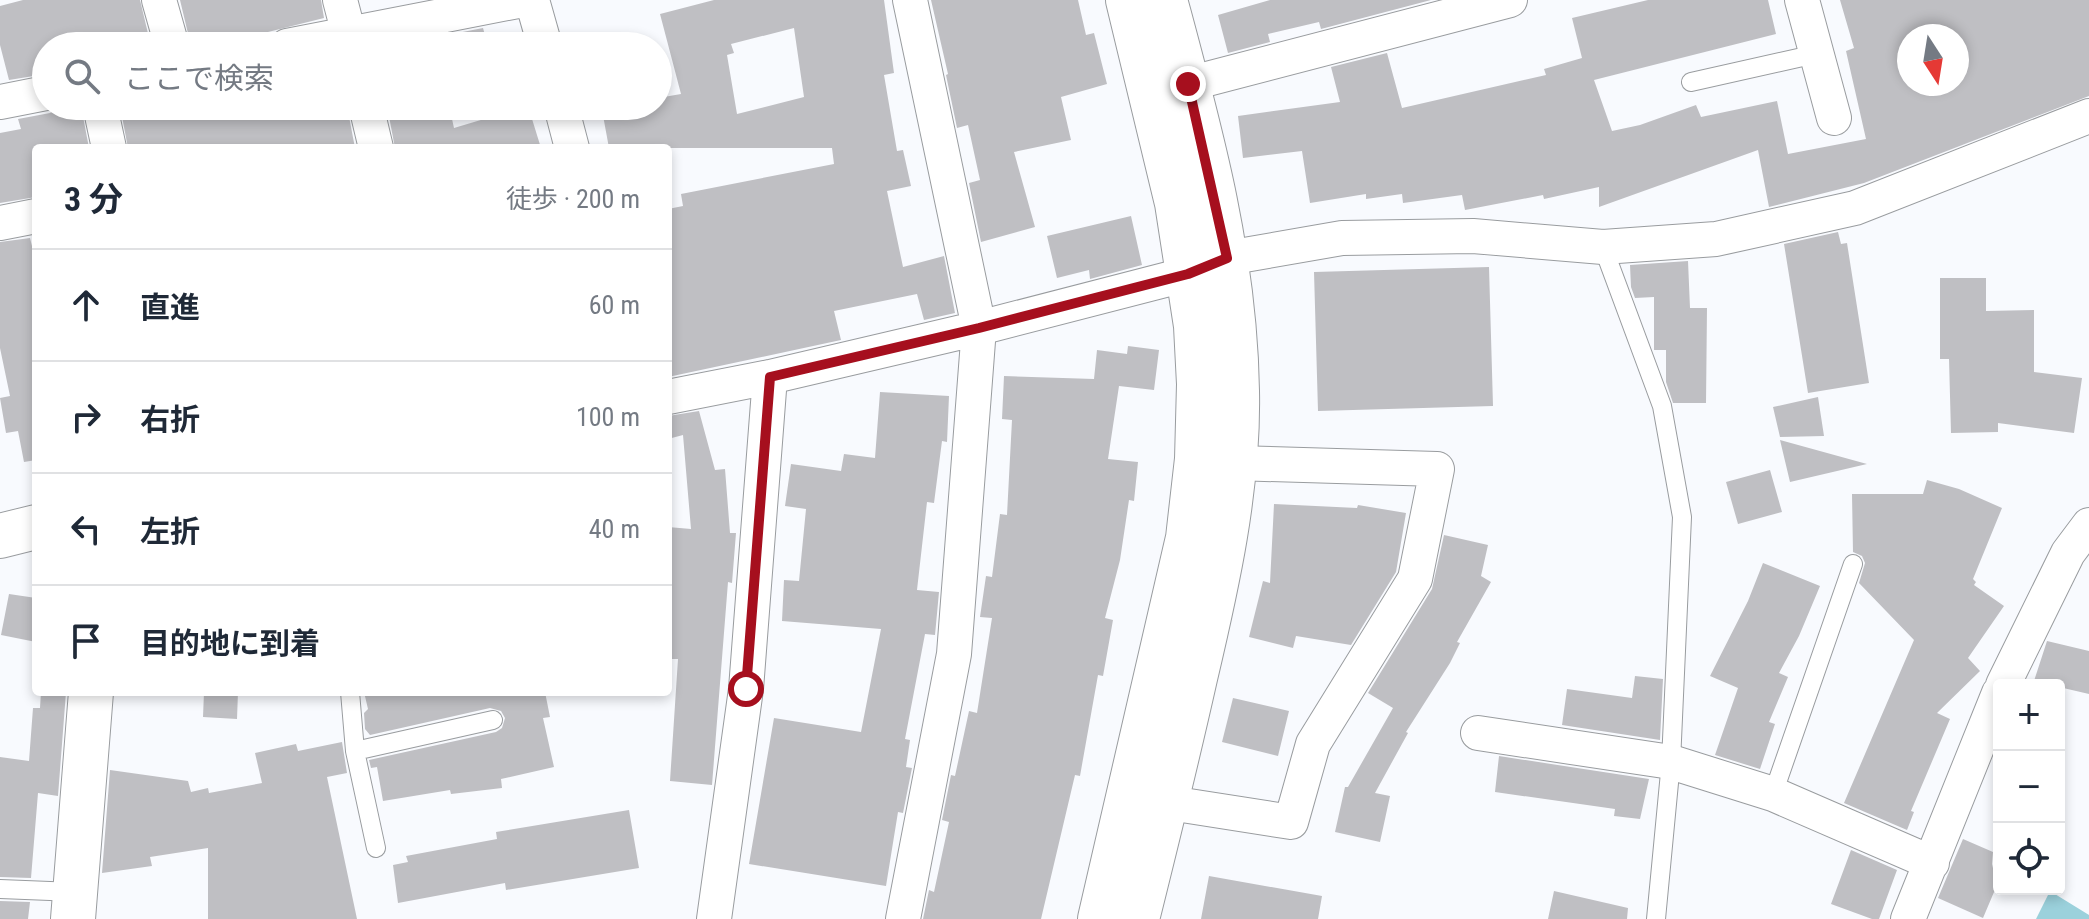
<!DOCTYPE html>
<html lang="ja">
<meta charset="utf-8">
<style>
:root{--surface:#fff;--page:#f6f6f7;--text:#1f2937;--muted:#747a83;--line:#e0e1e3}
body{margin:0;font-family:"Roboto Condensed","Noto Sans JP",sans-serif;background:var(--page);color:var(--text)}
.controls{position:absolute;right:24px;bottom:24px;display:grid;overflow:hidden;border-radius:8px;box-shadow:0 4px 12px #0003}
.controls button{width:72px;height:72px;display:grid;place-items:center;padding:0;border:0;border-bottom:2px solid var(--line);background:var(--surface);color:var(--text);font:40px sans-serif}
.compass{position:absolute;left:1897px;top:24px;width:72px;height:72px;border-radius:50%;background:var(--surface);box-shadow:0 4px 12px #0003;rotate:168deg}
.stop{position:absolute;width:24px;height:24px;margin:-18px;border:6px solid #a60f1e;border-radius:50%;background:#fff}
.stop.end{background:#a60f1e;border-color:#fff;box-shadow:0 2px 8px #0008}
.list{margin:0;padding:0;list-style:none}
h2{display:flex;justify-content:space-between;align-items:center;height:104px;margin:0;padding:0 32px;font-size:34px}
h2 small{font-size:26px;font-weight:400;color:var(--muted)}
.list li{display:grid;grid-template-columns:52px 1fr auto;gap:24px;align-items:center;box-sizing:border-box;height:112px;padding:0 32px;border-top:2px solid var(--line)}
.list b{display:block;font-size:30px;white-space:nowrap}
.list em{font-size:26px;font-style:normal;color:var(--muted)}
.icon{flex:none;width:44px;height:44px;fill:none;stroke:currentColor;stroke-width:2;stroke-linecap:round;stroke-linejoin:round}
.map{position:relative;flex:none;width:2089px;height:919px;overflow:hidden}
.search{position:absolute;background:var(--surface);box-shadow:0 4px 12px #0003;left:32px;top:32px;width:640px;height:88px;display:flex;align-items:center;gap:20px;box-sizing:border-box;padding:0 28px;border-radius:44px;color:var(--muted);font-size:30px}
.panel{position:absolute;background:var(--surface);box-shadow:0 4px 12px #0003;left:32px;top:144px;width:640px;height:552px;border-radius:8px}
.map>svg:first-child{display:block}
</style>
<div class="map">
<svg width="2089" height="919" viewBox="0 0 2089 919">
<rect width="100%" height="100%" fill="#f8fafe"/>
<path fill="#9bd1dc" d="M 2050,891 L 2089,915 L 2089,919 L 2036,919 Z"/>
<path fill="#bfbfc3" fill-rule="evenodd" d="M 23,0 L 140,0 L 151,46 L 46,46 L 46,74 L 9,80 L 0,45 L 0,6 Z
M 180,0 L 321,0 L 324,18 L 252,36 L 253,40 L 224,46 L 191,46 Z
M 714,0 L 884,0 L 894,73 L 884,75 L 897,151 L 903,150 L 911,186 L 887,191 L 903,267 L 944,256 L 955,313 L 924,320 L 917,294 L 834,311 L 841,340 L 668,377 L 668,209 L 683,206 L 681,194 L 834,164 L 832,148 L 609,148 L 602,110 L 621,106 L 658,106 L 658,98 L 681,94 L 660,14 ZM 794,28 L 804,97 L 737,114 L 727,55 L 734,53 L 731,44 Z
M 931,0 L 1078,0 L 1086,35 L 1094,33 L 1107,84 L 1061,97 L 1071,140 L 1014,152 L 1035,227 L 981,242 L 969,183 L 980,180 L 968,125 L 957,128 L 946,75 L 948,74 Z
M 1270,0 L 1431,0 L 1321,29 L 1319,22 L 1268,34 L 1270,42 L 1228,53 L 1218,15 Z
M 1648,0 L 1768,0 L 1776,34 L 1594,80 L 1612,131 L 1640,125 L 1696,105 L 1701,117 L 1777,101 L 1788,154 L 1866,139 L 1846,51 L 1854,48 L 1840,0 L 2089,0 L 2089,96 L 1864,183 L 1769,207 L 1758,150 L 1599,207 L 1599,187 L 1544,199 L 1543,195 L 1465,210 L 1462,195 L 1403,203 L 1402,194 L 1366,199 L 1366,194 L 1310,203 L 1302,151 L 1243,158 L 1238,116 L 1340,102 L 1331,67 L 1387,53 L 1402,108 L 1546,75 L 1544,69 L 1582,58 L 1572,18 ZM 1909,36 L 1957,36 L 1957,84 L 1909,84 Z
M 483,28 L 488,46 L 439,46 L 437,37 Z
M 61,106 L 81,106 L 89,148 L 36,148 L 36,197 L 0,203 L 0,133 L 21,129 L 18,119 L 50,113 Z
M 120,106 L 347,106 L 355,148 L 128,148 Z
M 387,106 L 445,106 L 448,120 L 452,119 L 454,128 L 528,106 L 541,148 L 395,148 Z
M 1131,216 L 1142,265 L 1090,279 L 1089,270 L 1057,278 L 1047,236 Z
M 1838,232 L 1841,244 L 1847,243 L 1869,383 L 1808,393 L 1784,244 Z
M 30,238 L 36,262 L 36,460 L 24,462 L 18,431 L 6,433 L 0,398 L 10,396 L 0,348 L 0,242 Z
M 1688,261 L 1690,308 L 1707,308 L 1706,403 L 1673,403 L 1666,382 L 1666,350 L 1654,350 L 1654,297 L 1635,298 L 1631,287 L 1630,265 Z
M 1489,267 L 1493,406 L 1318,411 L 1314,272 Z
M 1940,278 L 1986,278 L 1986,311 L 2034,310 L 2034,372 L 2082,378 L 2074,433 L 1998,423 L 1998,432 L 1951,433 L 1949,359 L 1940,359 Z
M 1128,346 L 1159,350 L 1154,390 L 1119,386 L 1108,459 L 1138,462 L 1134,501 L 1129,500 L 1120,560 L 1105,618 L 1113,620 L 1103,676 L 1098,675 L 1080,776 L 1075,775 L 1041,919 L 923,919 L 929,890 L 934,892 L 949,822 L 942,820 L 951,775 L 955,776 L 969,711 L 977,713 L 992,618 L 980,617 L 986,576 L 992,577 L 1000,514 L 1007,515 L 1012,420 L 1002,419 L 1004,376 L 1094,379 L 1097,350 L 1127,354 Z
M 880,392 L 949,396 L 947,442 L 942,441 L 934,503 L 927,502 L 917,590 L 939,592 L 935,635 L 925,634 L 905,739 L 910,740 L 906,767 L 912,768 L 903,813 L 898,812 L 886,886 L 749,864 L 774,718 L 861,732 L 881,629 L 782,621 L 784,580 L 799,581 L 806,509 L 785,506 L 791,464 L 841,471 L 844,454 L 875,458 Z
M 1818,397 L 1824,436 L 1780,437 L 1773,407 Z
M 699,411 L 715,470 L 725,469 L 730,533 L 736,533 L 732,583 L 728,582 L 712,785 L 670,781 L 678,659 L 668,659 L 668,527 L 691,529 L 683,435 L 668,439 L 668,416 Z
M 1780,440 L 1867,464 L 1790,482 Z
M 1770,470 L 1782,512 L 1738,524 L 1726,482 Z
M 1927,480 L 1959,489 L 2002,508 L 1973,579 L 1976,582 L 1974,585 L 2004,606 L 1968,658 L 1980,671 L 1937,713 L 1950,719 L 1911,811 L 1914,812 L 1907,830 L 1844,803 L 1914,640 L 1859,583 L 1865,563 L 1862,556 L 1853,552 L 1852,494 L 1923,494 Z
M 1274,504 L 1357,508 L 1358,505 L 1406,513 L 1396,572 L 1351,645 L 1296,636 L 1293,648 L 1249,637 L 1263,581 L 1270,583 Z
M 1444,535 L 1488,545 L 1481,576 L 1491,582 L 1457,642 L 1460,643 L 1450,663 L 1406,732 L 1408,733 L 1375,793 L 1390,796 L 1380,842 L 1335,832 L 1345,787 L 1348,787 L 1393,708 L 1368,693 L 1432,589 Z
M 1763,563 L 1820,586 L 1799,636 L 1779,673 L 1788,677 L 1769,722 L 1775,724 L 1760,769 L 1715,755 L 1738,688 L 1710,676 L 1748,601 Z
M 9,594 L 36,598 L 36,642 L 1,635 Z
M 2047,641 L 2089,651 L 2089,694 L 2059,687 L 2059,685 L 2034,681 Z
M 1635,676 L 1663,679 L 1660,740 L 1562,725 L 1567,689 L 1632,698 Z
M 41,692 L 66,692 L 58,796 L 38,793 L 31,878 L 0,877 L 0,757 L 29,761 L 33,708 L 40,708 Z
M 204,692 L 238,692 L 237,719 L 203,717 Z
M 364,692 L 545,692 L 550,717 L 543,718 L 554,767 L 501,779 L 502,788 L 451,794 L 450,790 L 383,801 L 377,767 L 371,768 L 369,760 L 496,732 L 502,728 L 505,718 L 501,711 L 490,708 L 370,735 L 365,729 L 364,713 L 368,709 Z
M 1233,698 L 1289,711 L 1278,756 L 1222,742 Z
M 342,742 L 347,773 L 327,777 L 357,919 L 208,919 L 208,848 L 150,857 L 152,866 L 102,873 L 110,770 L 188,781 L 191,792 L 208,788 L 209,793 L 262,783 L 255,753 L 296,744 L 298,751 Z
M 1499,756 L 1649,779 L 1640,819 L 1614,816 L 1615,809 L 1495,792 Z
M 629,810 L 639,868 L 506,890 L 505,883 L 398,903 L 393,865 L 408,862 L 406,856 L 497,839 L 496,832 Z
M 1963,839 L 1993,852 L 1992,864 L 1997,885 L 1983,918 L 1938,898 Z
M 1851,850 L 1897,870 L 1879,919 L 1872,919 L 1831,904 Z
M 1209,876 L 1322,896 L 1318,919 L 1201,919 Z
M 1554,891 L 1628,908 L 1627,919 L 1548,919 Z
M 0,901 L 30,902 L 28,919 L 0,919 Z"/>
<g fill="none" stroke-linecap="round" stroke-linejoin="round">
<defs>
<path id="lane" d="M 1691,82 L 1816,54
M 1603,247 L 1662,406 L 1682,517 L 1671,762 L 1656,919
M 350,692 L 355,751 L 376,848
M 355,751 L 493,720
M 1773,794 L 1853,564
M 0,889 L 75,892"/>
<path id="street" d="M 159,0 L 172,46
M 340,0 L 352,46
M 532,0 L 545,46
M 1802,0 L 1834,118
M 287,46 L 523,0
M 1188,84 L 1510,0
M 0,102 L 46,93
M 100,106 L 109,148
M 366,106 L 376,148
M 561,106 L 572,148
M 0,223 L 36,216
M 668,397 L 770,377 L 979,328 L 1188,274 L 1227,258 L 1342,238 L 1473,236 L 1603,247 L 1716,239 L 1855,208 L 2089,116
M 2003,685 L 2068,553 L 2089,525
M 1478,733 L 1671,762 L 1773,794 L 1932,863
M 1144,799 L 1291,822 L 1313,744 L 1415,579 L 1437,469 L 1234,463
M 714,919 L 746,689 L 770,377
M 903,919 L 954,654 L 979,328 L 910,0
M 1908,919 L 1999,693"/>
<path id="secondary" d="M 0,536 L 36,527
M 73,919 L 91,692
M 1100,919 L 1188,538 L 1197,459 L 1199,384 L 1196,326 L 1188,274 L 1177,203 L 1128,0
M 1137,919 C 1157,839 1177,758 1195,678 C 1217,585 1239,488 1237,391 C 1235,255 1200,130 1165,0"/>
</defs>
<use href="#lane" stroke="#999c9f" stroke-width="20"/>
<use href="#street" stroke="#999c9f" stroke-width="36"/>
<use href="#secondary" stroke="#999c9f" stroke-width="46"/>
<use href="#lane" stroke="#fff" stroke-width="18"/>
<use href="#street" stroke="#fff" stroke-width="34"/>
<use href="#secondary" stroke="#fff" stroke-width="44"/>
</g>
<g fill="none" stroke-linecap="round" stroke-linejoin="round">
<path stroke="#a60f1e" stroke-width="10" d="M 746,689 L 770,377 L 979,328 L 1188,274 L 1227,258 L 1188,84"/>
</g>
</svg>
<div class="controls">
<button>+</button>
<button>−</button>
<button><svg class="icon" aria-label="locate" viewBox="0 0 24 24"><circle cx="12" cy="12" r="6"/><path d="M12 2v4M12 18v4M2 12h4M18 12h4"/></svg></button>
</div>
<svg class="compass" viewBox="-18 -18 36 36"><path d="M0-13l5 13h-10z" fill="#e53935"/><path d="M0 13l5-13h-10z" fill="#747a83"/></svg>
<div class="stop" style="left:746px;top:689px"></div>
<div class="stop end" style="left:1188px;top:84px"></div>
<div class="search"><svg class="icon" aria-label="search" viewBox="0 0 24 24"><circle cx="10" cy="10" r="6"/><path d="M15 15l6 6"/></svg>ここで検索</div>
<section class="panel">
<h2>3 分<small>徒歩 · 200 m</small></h2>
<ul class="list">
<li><svg class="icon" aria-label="ahead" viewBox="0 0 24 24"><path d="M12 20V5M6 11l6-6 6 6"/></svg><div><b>直進</b></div><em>60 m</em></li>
<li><svg class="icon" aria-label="right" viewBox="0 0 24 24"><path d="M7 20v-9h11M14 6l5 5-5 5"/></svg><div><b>右折</b></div><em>100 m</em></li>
<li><svg class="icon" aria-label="left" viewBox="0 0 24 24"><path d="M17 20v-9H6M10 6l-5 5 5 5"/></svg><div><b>左折</b></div><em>40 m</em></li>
<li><svg class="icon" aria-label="arrive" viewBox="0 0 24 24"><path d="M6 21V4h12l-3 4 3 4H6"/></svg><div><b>目的地に到着</b></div></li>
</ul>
</section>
</div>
